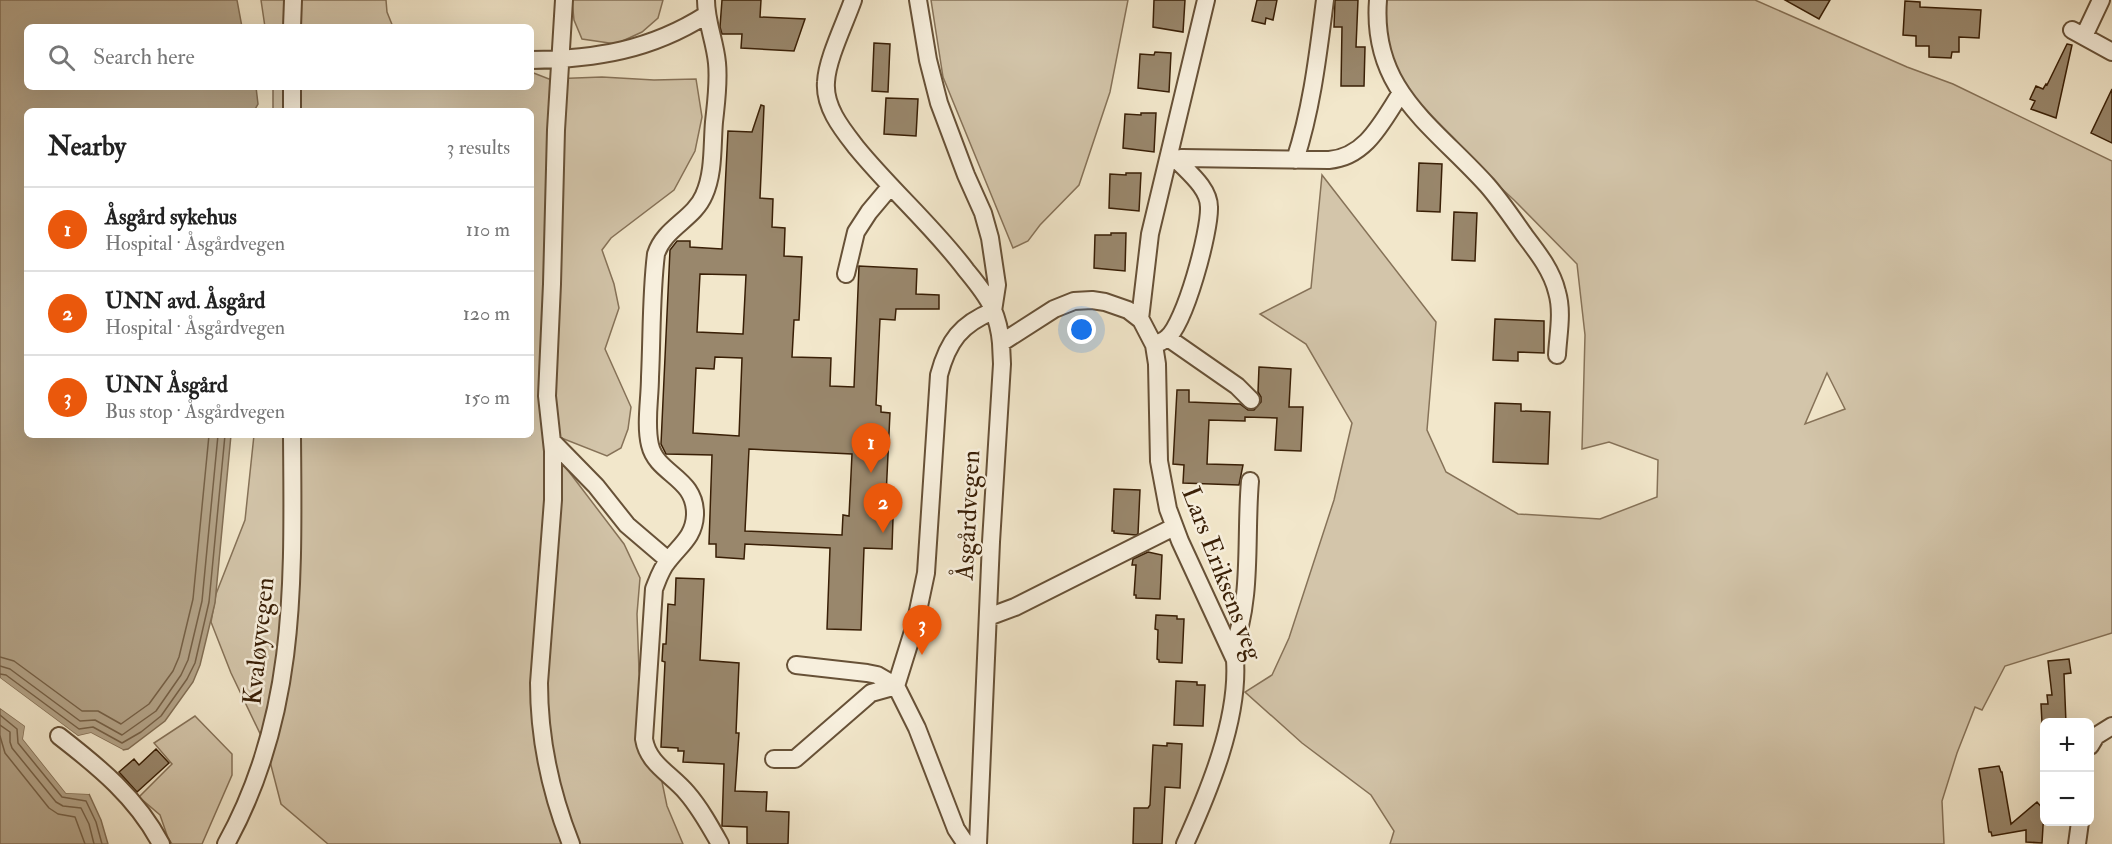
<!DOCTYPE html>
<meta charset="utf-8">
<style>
:root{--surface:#fff;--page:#f6f6f6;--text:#222;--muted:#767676;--line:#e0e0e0;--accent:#ea580c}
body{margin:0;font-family:"IM FELL Double Pica",serif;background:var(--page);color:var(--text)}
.controls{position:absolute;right:18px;bottom:18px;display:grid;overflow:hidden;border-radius:9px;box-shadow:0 6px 24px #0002}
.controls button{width:54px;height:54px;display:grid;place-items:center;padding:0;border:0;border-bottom:2px solid var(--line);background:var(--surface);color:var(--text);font:30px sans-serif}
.you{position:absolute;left:1082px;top:330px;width:21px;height:21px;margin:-15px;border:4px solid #fff;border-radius:50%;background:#1a73e8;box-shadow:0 0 0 9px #1a73e833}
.badge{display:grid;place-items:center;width:39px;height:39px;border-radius:50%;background:var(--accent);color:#fff;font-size:20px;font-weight:700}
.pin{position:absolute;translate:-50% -50px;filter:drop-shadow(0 2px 3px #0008)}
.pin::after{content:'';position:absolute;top:32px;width:21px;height:18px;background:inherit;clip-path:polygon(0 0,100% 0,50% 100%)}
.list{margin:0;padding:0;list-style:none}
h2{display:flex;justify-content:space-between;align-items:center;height:78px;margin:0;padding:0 24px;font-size:26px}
h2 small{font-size:20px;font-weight:400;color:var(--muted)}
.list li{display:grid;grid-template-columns:39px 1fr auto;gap:18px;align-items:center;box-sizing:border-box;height:84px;padding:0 24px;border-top:2px solid var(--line)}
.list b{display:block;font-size:22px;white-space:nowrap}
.list p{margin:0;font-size:20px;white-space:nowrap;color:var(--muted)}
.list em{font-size:20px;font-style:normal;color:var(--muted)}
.icon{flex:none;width:33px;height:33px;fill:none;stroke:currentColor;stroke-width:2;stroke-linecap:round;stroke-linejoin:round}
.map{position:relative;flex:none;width:2112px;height:844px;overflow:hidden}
.search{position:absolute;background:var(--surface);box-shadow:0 6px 24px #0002;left:24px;top:24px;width:510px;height:66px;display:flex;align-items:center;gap:15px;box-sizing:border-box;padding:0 21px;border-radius:9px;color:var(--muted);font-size:22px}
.panel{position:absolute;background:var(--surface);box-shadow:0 6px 24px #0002;left:24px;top:108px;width:510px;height:330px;border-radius:9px}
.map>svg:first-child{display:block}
</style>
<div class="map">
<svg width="2112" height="844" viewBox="0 0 2112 844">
<rect width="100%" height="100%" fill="#f2e7cb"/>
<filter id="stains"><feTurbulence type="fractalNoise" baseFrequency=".00333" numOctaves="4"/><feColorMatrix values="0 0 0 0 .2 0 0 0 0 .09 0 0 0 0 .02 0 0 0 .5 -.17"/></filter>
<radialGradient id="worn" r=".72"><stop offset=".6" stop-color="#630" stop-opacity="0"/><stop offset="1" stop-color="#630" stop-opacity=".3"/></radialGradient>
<path fill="#d3c5aa" stroke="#867258" stroke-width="1.5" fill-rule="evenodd" d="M 261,0 L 386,0 L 387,12 L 393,27 L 265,27 Z
M 572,0 L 663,0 L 658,18 L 642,32 L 616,44 L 582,39 L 574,20 Z
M 931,0 L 1128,0 L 1110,92 L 1079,185 L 1040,225 L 1028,241 L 1013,248 L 943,77 Z
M 1383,0 L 1755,0 L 1907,67 L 1953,84 L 2112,161 L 2112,633 L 2005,666 L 1982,710 L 1975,707 L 1957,753 L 1942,801 L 1944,844 L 1390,844 L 1394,831 L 1371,795 L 1302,743 L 1245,692 L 1272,675 L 1289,638 L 1334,500 L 1352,423 L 1306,344 L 1260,314 L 1311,288 L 1322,175 L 1436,322 L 1427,430 L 1446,472 L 1518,514 L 1600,519 L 1657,497 L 1658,460 L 1609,442 L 1582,449 L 1585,335 L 1577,264 L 1514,200 L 1445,136 L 1406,93 L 1391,63 ZM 1827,373 L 1845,409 L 1805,424 Z
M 531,72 L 549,79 L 602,77 L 654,80 L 696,79 L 702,117 L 695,151 L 674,190 L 611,238 L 602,250 L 614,284 L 619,308 L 605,349 L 631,407 L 628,429 L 621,448 L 607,456 L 559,437 L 554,452 L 624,544 L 640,578 L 637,614 L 639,671 L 667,806 L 683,844 L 328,844 L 281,804 L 266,746 L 231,673 L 211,622 L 216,594 L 245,520 L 254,435 L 531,435 L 531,111 L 273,111 L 273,87 L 531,87 Z
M 195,716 L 232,754 L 232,775 L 202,844 L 172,844 L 168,838 L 160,815 L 139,797 L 172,764 L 154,743 Z"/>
<path fill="#b3a388" stroke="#826e54" stroke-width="1.5" d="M 0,0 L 237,0 L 242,27 L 27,27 L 27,87 L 256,87 L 258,104 L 254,111 L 27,111 L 27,435 L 231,435 L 215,603 L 200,665 L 193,682 L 165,721 L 128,749 L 123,750 L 91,733 L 78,736 L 0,678 Z
M 0,708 L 25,726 L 23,739 L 66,793 L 89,794 L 101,820 L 108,844 L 0,844 Z"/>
<path fill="#f2e7cb" d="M 0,678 L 78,736 L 91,733 L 123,750 L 121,753 L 116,751 L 90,736 L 77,738 L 0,682 Z
M 0,705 L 27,725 L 26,738 L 68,790 L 91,792 L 89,794 L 66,793 L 23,739 L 25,726 L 0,708 Z"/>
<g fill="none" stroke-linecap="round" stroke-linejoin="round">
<path stroke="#766147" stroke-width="1.5" d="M 0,657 L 14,661 L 82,711 L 98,711 L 121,724 L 149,704 L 173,671 L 179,657 L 193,599 L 209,435
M 0,666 L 10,669 L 80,721 L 95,720 L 122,735 L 156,711 L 181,675 L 188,660 L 202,601 L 218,435
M 0,674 L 6,675 L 79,729 L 93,727 L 122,743 L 141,732 L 161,716 L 187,679 L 195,663 L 209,602 L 225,435
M 0,715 L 17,729 L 18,743 L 62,797 L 86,801 L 96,822 L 102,844
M 0,725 L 10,732 L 10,742 L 12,748 L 56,802 L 63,806 L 81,808 L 89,824 L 94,844
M 0,736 L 5,753 L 49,808 L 58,814 L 75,817 L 85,844"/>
</g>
<path fill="#99876c" stroke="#391f06" stroke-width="1.5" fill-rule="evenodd" d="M 722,0 L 761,0 L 760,17 L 805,19 L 794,51 L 741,48 L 742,34 L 722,34 L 720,27 Z
M 1154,0 L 1185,0 L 1183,32 L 1153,27 Z
M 1257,0 L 1277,0 L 1273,20 L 1266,18 L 1265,24 L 1252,21 Z
M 1335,0 L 1358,0 L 1356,47 L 1365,47 L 1364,86 L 1341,86 L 1342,27 L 1334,27 Z
M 1785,0 L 1830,0 L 1819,19 Z
M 1905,1 L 1920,2 L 1920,7 L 1981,10 L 1979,38 L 1959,37 L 1959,52 L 1952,52 L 1951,58 L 1929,57 L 1929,46 L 1916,46 L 1916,36 L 1903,35 Z
M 874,43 L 890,44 L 888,92 L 872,91 Z
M 2067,44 L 2072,45 L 2056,118 L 2031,109 L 2035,101 L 2030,99 L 2036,86 L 2043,89 L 2046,84 L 2047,85 Z
M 1155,52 L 1171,53 L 1169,92 L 1138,88 L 1140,54 L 1154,55 Z
M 2112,89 L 2112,143 L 2091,133 Z
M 886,98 L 918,99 L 916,136 L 884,134 Z
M 761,105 L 764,106 L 760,198 L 773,199 L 772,227 L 785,228 L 784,256 L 802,257 L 799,320 L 794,320 L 792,357 L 831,358 L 830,386 L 854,387 L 859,266 L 917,269 L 916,294 L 939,295 L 939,309 L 896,309 L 895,320 L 880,319 L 876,405 L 881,406 L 881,412 L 890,413 L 885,517 L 893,518 L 892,549 L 864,548 L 861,630 L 827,629 L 830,548 L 745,544 L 744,559 L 716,557 L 716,544 L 709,544 L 712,455 L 666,454 L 661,444 L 670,250 L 677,241 L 690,241 L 690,247 L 722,249 L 728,131 L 752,132 ZM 700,274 L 746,275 L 743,334 L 697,332 ZM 715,357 L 742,358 L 739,436 L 693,433 L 696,368 L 714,369 ZM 749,449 L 852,454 L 849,516 L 843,515 L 842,535 L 745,531 Z
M 1141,113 L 1156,113 L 1154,152 L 1123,148 L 1125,114 L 1141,115 Z
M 1419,163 L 1442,164 L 1440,212 L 1417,211 Z
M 1126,173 L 1141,173 L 1139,211 L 1109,208 L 1110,174 L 1126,175 Z
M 1454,212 L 1477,213 L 1475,261 L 1452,260 Z
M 1111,233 L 1126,233 L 1125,271 L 1094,268 L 1095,235 L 1111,235 Z
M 1495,319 L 1544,321 L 1544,353 L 1518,352 L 1518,361 L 1493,360 Z
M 1259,367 L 1291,369 L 1289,407 L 1303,407 L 1301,451 L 1275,450 L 1277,418 L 1245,417 L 1245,421 L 1209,420 L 1207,464 L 1243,465 L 1239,485 L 1183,483 L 1184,465 L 1173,464 L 1177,390 L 1189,390 L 1189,402 L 1240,404 L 1248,410 L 1254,410 L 1261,402 L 1261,397 L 1258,392 Z
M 1495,403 L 1521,404 L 1521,411 L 1550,412 L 1548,464 L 1493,462 Z
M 1114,489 L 1140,490 L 1138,534 L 1136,535 L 1114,533 L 1114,531 L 1112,531 Z
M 1148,552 L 1162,555 L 1160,599 L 1136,598 L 1136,595 L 1134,595 L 1136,565 L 1132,565 L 1133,559 Z
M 676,578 L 704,579 L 700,660 L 739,663 L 736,733 L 739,733 L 735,791 L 767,792 L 766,811 L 789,812 L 788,844 L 747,844 L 747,827 L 722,826 L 724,764 L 683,762 L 684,751 L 678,751 L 678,748 L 661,747 L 665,662 L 662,661 L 663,644 L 666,644 L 668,604 L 675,605 Z
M 1156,615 L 1177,616 L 1177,619 L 1184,619 L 1182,663 L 1159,662 L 1159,660 L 1157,659 L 1158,630 L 1155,629 Z
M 2069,659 L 2071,673 L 2064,674 L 2066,723 L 2042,723 L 2041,704 L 2048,704 L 2047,695 L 2052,695 L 2048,661 Z
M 1176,681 L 1197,682 L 1197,685 L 1205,685 L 1203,726 L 1174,725 Z
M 1167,743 L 1182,744 L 1180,788 L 1165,787 L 1162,844 L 1133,844 L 1134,808 L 1148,808 L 1150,805 L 1153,745 L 1167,746 Z
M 156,749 L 169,763 L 137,792 L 119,772 L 134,759 L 139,765 Z
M 1999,766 L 2001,772 L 2002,772 L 2011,824 L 2037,802 L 2044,810 L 2042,843 L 2026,842 L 2026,830 L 1992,836 L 1991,832 L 1989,832 L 1979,769 Z"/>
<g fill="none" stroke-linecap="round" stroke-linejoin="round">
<defs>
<path id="minor" d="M 564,0 L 556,130 L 552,284 L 547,396 L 553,451 L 553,500 L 539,683 C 539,740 550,791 571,844
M 706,0 C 706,22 715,41 717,63 C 719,83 716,103 714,122 C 712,146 714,173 704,195 C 694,219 664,228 656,254 C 651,294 652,336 650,377 C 650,399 645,424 650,445 C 657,475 696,477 695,515 C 694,537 680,545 668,561 C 661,569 658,579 654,589 L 644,739 C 648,764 671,774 687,793 C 700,808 710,826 720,844
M 853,0 C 845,23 827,59 826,82 C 824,107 842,129 856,147 C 891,190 933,226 966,270 C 975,281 986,294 992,307 C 997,319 1000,330 1001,343
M 1378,0 C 1371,91 1433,125 1487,185 C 1501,201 1513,219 1525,236 C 1538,253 1552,271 1557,292 C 1563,312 1558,335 1557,355
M 292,27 L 293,0
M 2072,30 L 2112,52
M 2084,36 L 2101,0
M 531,60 C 596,59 651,50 706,15
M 292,87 L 292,111
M 1169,160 L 1182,158 L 1329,160 C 1366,157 1382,122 1401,93
M 1295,160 C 1312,108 1318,54 1325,0
M 846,274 L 856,232 L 869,212 L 890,187
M 1140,319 L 1150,234 L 1206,0
M 1168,338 L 1237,386 L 1251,400
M 1154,345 C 1158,343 1164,341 1167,338 C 1185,324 1210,231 1209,207 C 1209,188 1188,172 1176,159
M 552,441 L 596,486 L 627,525 L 668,560
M 988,617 L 1015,607 L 1174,527
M 1232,652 C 1253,598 1245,538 1250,481
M 796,665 L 867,673 L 877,675 L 896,686 L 917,728 L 956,829 L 966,844
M 896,686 L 915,625 L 926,573 L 939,375 C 948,341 961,324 993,311 L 997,285 L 990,238 L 983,213 L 966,175 L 939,103 L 928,60 L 918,0
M 59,736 C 99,767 137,798 161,844
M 2090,746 L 2096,736 L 2112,726
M 774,759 L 795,759 L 871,693 L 896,686
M 226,844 C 298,714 293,579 292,435
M 978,844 L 991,542 L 1002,364 L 1001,343 L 1054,309 L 1074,301 L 1092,300 L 1105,302 L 1128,310 L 1141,320 L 1154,345 L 1157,364 L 1159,461 L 1168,509 L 1180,541 L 1235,660 C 1239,719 1209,791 1185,844
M 2077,844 L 2080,822"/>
</defs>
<use href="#minor" stroke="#675137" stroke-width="20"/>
<use href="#minor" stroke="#f7efdd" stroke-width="16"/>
</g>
<g text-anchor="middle" stroke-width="5" stroke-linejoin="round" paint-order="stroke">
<g font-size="26" fill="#391f06" stroke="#f7efdd">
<text transform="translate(967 515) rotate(-87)" y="9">Åsgårdvegen</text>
<text transform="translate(1223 573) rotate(69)" y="9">Lars Eriksens veg</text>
<text transform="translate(258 641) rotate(-84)" y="9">Kvaløyvegen</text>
</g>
</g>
<rect width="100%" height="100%" filter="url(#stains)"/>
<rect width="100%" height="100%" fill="url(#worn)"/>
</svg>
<div class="controls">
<button>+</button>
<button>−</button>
</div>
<div class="you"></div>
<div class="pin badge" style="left:871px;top:473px">1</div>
<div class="pin badge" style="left:883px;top:533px">2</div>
<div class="pin badge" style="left:922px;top:655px">3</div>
<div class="search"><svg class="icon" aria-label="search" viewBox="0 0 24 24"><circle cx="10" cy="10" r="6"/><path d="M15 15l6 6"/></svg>Search here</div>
<section class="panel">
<h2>Nearby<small>3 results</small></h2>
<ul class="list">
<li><span class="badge">1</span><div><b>Åsgård sykehus</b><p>Hospital · Åsgårdvegen</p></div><em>110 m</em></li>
<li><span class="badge">2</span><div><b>UNN avd. Åsgård</b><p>Hospital · Åsgårdvegen</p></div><em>120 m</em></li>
<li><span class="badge">3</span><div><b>UNN Åsgård</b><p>Bus stop · Åsgårdvegen</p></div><em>150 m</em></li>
</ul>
</section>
</div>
